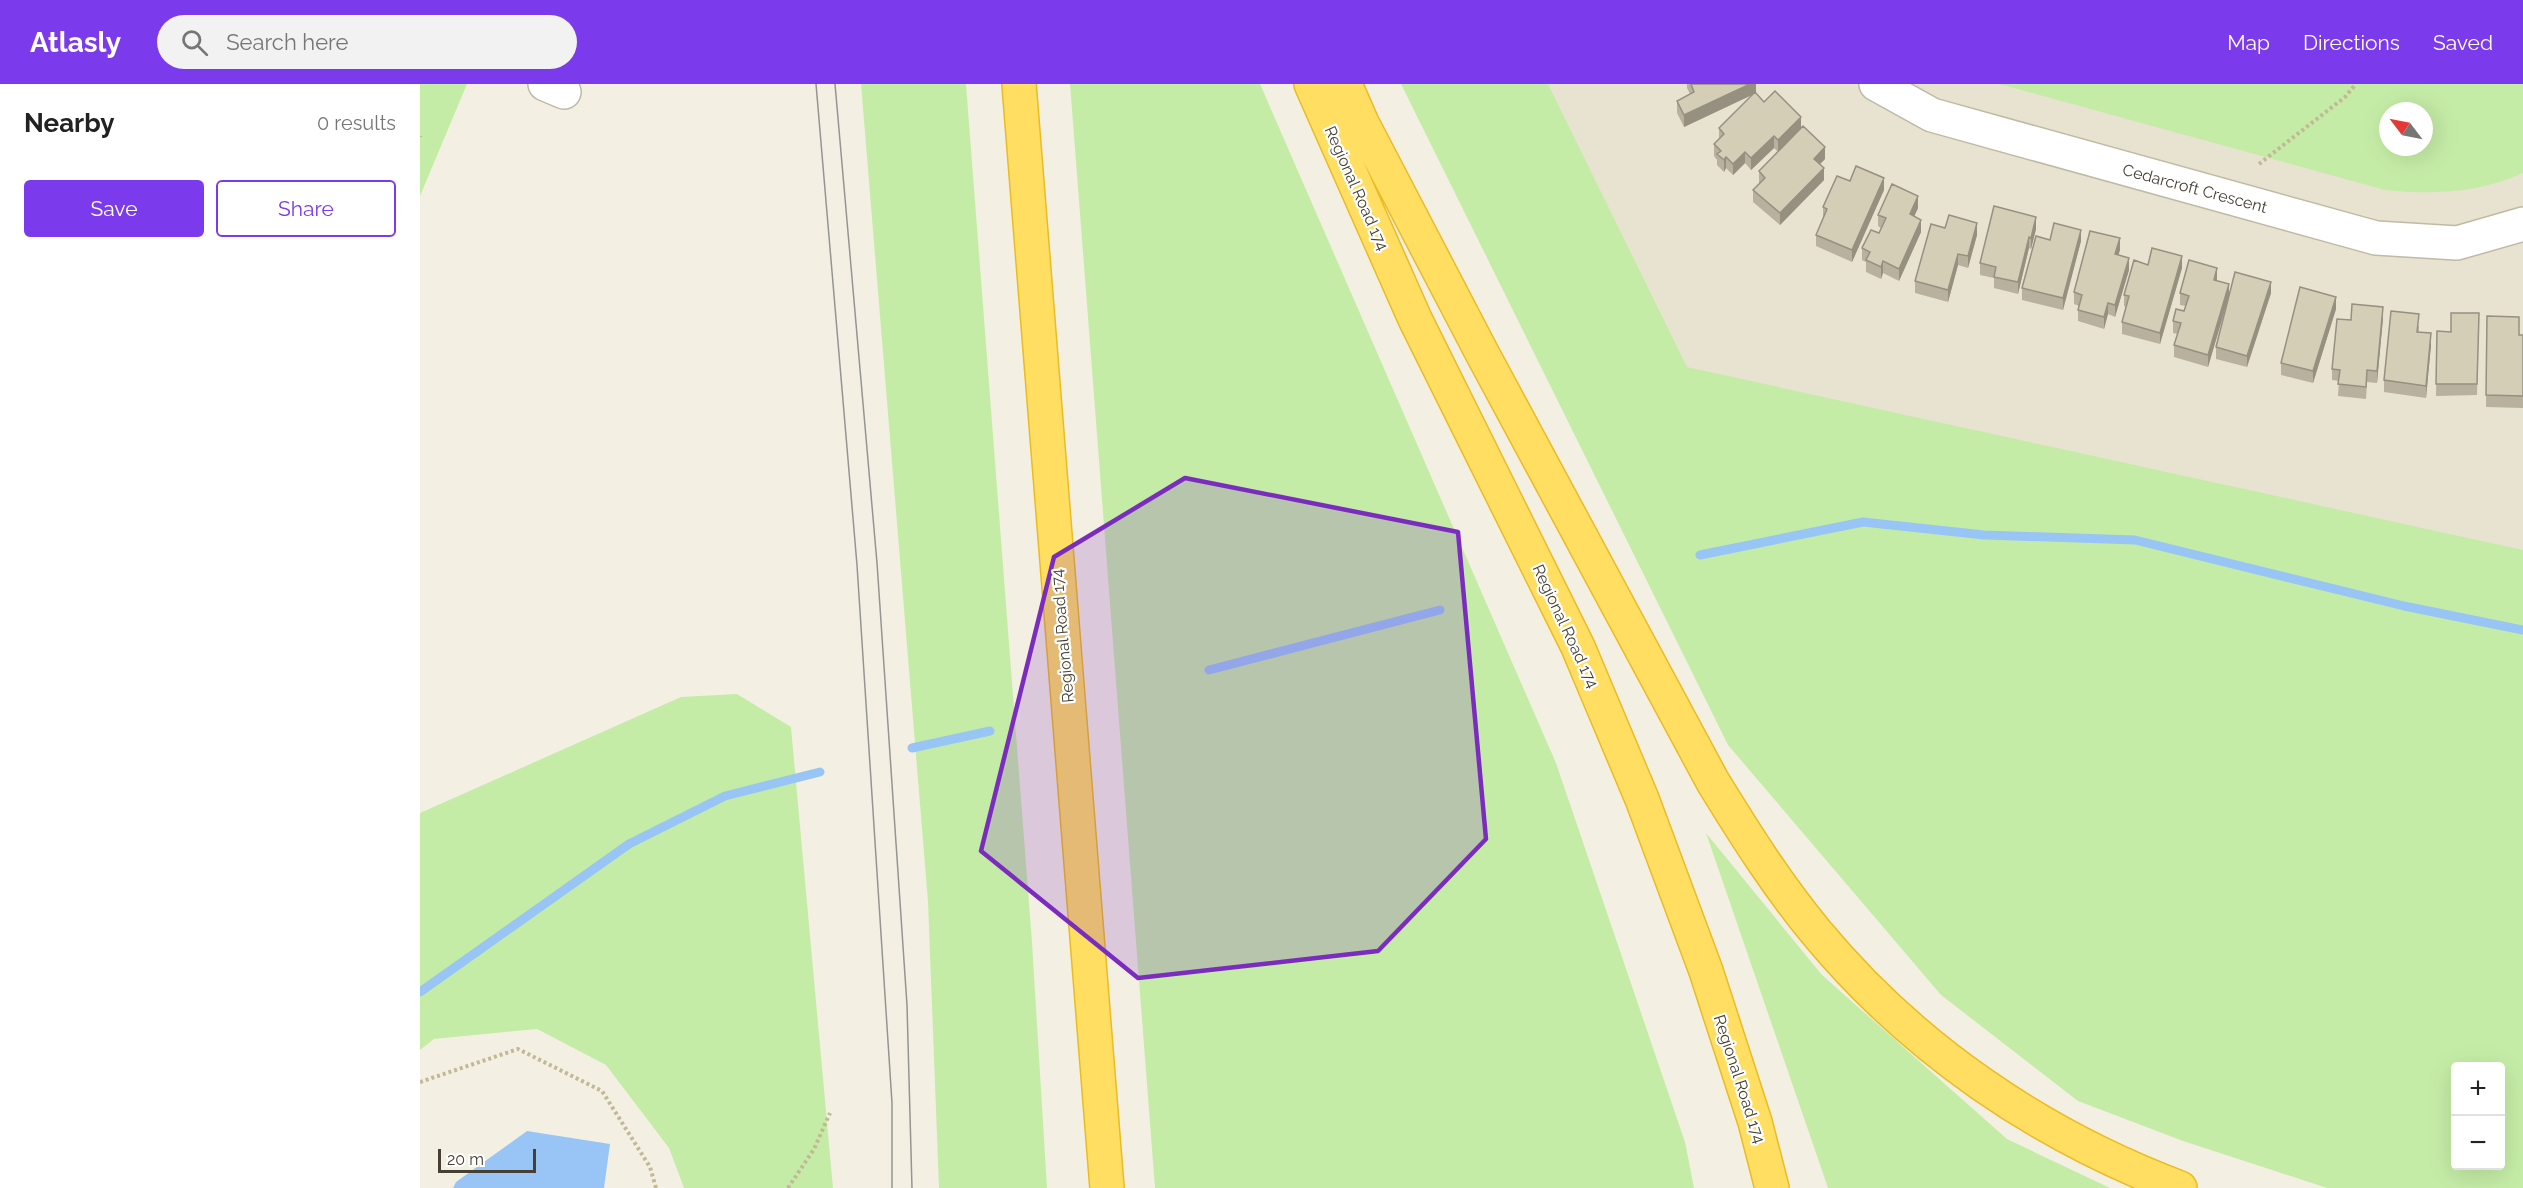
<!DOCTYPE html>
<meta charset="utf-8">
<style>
:root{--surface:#fff;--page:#f2f2f2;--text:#222;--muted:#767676;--line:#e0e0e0;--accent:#7c3aed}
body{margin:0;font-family:Raleway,sans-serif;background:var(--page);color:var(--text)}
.controls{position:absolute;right:18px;bottom:18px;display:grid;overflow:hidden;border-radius:6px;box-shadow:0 6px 24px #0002}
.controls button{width:54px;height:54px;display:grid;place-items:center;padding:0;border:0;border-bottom:2px solid var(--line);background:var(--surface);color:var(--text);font:30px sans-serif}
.compass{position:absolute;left:1959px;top:18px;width:54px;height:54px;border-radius:50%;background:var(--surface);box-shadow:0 6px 24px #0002;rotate:302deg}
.scale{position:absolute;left:18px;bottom:15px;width:98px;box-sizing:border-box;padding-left:6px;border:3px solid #454033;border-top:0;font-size:16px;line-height:21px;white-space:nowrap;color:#454033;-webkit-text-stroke:4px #fff;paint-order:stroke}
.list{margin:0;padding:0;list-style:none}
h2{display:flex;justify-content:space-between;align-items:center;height:78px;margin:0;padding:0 24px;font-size:26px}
h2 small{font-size:20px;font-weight:400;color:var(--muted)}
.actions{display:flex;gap:12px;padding:18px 24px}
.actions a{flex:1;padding:14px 0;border:2px solid var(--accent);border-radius:6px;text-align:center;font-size:21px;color:var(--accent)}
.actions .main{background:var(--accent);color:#fff}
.icon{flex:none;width:33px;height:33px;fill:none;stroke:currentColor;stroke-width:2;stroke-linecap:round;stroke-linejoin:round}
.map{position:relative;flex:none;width:2103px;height:1104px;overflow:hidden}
header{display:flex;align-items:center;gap:36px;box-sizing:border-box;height:84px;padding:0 30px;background:var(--accent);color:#fff}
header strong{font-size:28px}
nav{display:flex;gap:33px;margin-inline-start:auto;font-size:21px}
.search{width:420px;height:54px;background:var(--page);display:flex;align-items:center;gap:15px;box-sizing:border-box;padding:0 21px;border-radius:33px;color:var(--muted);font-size:22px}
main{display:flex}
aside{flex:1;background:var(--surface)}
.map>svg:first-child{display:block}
</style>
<header>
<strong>Atlasly</strong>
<div class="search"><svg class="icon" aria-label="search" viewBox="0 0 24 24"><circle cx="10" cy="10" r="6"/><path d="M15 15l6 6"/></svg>Search here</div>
<nav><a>Map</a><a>Directions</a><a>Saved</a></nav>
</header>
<main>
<aside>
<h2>Nearby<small>0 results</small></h2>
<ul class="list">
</ul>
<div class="actions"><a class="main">Save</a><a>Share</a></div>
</aside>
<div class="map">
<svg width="2103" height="1104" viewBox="0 0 2103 1104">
<rect width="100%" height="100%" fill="#f3f0e3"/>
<path fill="#e8e3d0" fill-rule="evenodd" d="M 981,0 L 2103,0 L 2103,1097 L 2050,1104 ZM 1968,27 L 2004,27 L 2004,63 L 1968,63 ZM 2036,982 L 2080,982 L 2080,1082 L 2036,1082 Z"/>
<path fill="#c5eca7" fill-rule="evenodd" d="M 0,0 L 47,0 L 0,112 Z
M 441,0 L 546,0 L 612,858 L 627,1104 L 519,1104 L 508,818 Z
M 650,0 L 840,0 L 1136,679 L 1265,1058 L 1274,1104 L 735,1104 Z
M 981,0 L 1128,0 L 1267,283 L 2103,466 L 2103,1104 L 1907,1104 L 1763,1057 L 1658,1017 L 1521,911 L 1308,661 ZM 2036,982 L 2080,982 L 2080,1082 L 2036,1082 Z
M 1579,0 L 2103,0 L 2103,89 C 2059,109 2012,111 1965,106 ZM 1968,27 L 2004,27 L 2004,63 L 1968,63 Z
M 317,610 L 371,643 L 413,1104 L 264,1104 L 249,1064 L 186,981 L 117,945 L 14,955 L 0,966 L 0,729 L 261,613 Z
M 1286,749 L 1402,891 L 1587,1055 L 1690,1104 L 1408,1104 Z"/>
<path fill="#99c5f6" d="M 107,1047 L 190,1060 L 184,1104 L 33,1104 L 36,1098 Z"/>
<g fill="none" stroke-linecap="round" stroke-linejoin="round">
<path stroke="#99c5f6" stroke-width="9" d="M 1280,471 L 1443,438 L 1564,451 L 1715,456 L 1984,522 L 2103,546
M 789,586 L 1020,526
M 492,664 L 570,647
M 0,908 L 209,760 L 305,712 L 400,688"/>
<defs>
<path id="minor" d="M 125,0 L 144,8
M 1456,0 L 1512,31 L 1956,154 L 2037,159 L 2103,140"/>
<path id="highway" d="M 599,0 L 687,1104
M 891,0 L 995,235 L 1158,563 L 1222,715 L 1286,887 L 1335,1038 L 1352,1104
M 925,0 L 942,39 L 1062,269 L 1293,698 C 1325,750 1357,801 1396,848 C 1492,964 1619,1051 1760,1104"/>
</defs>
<use href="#minor" stroke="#bfbaa5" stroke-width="36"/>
<use href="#highway" stroke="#ebbb25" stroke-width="36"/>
<path stroke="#c2b895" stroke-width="4" stroke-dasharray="3 3" stroke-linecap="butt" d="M 0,53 L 0,52
M 1839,80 L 1925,13 L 1936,0
M 0,998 L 98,965 L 182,1007 L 230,1083 L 236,1104
M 368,1104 L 394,1065 L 410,1029"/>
<use href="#minor" stroke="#fff" stroke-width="33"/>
<use href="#highway" stroke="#ffde62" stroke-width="33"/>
<path stroke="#949494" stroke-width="1.5" d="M 396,0 L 437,481 L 472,1019 L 472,1104
M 415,0 L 457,479 L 487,921 L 492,1104"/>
</g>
<path fill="#b7b19d" d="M 1267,0 L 1336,0 L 1335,9 L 1344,18 L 1381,44 L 1405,75 L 1400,80 L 1404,96 L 1360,141 L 1333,118 L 1333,106 L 1339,100 L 1339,87 L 1358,68 L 1354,64 L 1331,86 L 1325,79 L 1313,91 L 1306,84 L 1304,88 L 1297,81 L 1297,76 L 1294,72 L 1294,60 L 1299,55 L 1299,44 L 1332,11 L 1264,43 L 1257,29 L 1257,17 L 1270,10 L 1267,4 Z
M 1430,97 L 1464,106 L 1432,178 L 1396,162 L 1396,151 L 1403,135 L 1403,123 Z
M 1498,124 L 1494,132 L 1501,148 L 1479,197 L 1463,189 L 1461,195 L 1446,188 L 1446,178 L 1442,176 L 1442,164 L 1459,149 L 1461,144 L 1458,142 L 1458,131 Z
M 1525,144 L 1557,151 L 1548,184 L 1538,181 L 1528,218 L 1495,209 L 1495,197 Z
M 1616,145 L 1611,165 L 1609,164 L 1598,210 L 1574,204 L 1574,194 L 1560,191 L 1560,179 Z
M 1630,156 L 1661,157 L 1643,226 L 1602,216 L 1602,204 Z
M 1700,166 L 1698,171 L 1709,186 L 1695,233 L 1688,230 L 1684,245 L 1658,237 L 1658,226 L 1659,222 L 1654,220 L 1654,208 Z
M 1728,181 L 1762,184 L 1740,260 L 1702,250 L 1702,238 L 1706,223 L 1704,222 L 1704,211 Z
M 1797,195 L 1796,197 L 1809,212 L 1851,209 L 1827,283 L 1796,275 L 1796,263 L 1808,215 L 1788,283 L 1754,273 L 1754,261 L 1758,250 L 1753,249 L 1753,237 L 1764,227 L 1766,222 L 1760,221 L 1760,209 Z
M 1916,225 L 1893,299 L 1861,291 L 1861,279 Z
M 2059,229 L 2057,311 L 2016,312 L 2017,247 L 2031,248 Z
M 2067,232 L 2099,251 L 2103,251 L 2103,324 L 2066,323 Z
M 1963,234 L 1957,299 L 1947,298 L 1946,315 L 1918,312 L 1919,297 L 1912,296 L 1912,285 L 1931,236 Z
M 1999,241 L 1999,248 L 2011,261 L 2006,314 L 1964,308 L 1964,296 Z"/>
<path fill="#959080" d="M 1330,0 L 1336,0 L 1336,9 L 1264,43 L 1264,31 Z
M 1381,33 L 1381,44 L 1358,68 L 1358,56 Z
M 1354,52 L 1354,64 L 1331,86 L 1331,74 Z
M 1405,63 L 1405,75 L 1394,86 L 1394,75 Z
M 1325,68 L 1325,79 L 1313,91 L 1313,80 Z
M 1306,73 L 1306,84 L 1304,88 L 1304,76 Z
M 1404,84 L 1404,96 L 1360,141 L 1360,129 Z
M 1464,94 L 1464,106 L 1432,178 L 1432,166 Z
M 1498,112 L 1498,124 L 1490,142 L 1490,130 Z
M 1616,133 L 1616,145 L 1611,165 L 1611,154 Z
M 1501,136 L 1501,148 L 1479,197 L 1479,185 Z
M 1557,139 L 1557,151 L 1548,184 L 1548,172 Z
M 1661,146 L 1661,157 L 1643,226 L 1643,214 Z
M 1609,153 L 1609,164 L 1598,210 L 1598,198 Z
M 1700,154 L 1700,166 L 1695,182 L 1695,170 Z
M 1538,170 L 1538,181 L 1528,218 L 1528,206 Z
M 1762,172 L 1762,184 L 1740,260 L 1740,249 Z
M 1709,174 L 1709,186 L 1695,233 L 1695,221 Z
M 1463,177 L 1463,189 L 1461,195 L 1461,183 Z
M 1797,184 L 1797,195 L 1794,208 L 1794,196 Z
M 1851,198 L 1851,209 L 1827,283 L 1827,272 Z
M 1809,200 L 1809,212 L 1788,283 L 1788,271 Z
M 1916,213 L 1916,225 L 1893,299 L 1893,287 Z
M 1688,219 L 1688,230 L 1684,245 L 1684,233 Z
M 1963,223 L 1963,234 L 1957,299 L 1957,287 Z
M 2011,249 L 2011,261 L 2006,314 L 2006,302 Z"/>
<path fill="#d5ceb7" stroke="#959080" stroke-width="1.5" d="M 1271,0 L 1330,0 L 1264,31 L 1257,17 L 1274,8 Z
M 1355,7 L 1381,33 L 1358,56 L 1354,52 L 1331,74 L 1325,68 L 1313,80 L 1306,73 L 1304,76 L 1297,70 L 1301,67 L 1294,60 L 1304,50 L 1299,44 L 1335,8 L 1344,18 Z
M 1383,42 L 1405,63 L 1394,75 L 1404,84 L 1360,129 L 1333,106 L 1345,94 L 1339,87 Z
M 1436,82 L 1464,94 L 1432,166 L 1396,151 L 1407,125 L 1403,123 L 1417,92 L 1430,97 Z
M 1472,100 L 1498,112 L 1490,130 L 1501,136 L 1479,185 L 1463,177 L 1461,183 L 1446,176 L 1450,168 L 1442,164 L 1451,146 L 1459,149 L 1466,134 L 1458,131 Z
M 1574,122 L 1616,133 L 1611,154 L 1609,153 L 1598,198 L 1574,193 L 1576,183 L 1560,179 Z
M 1529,131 L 1557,139 L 1548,172 L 1538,170 L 1528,206 L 1495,197 L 1511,140 L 1525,144 Z
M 1634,139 L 1661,146 L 1643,214 L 1602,204 L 1616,152 L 1630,156 Z
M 1670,147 L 1700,154 L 1695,170 L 1709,174 L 1695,221 L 1688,219 L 1684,233 L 1658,226 L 1662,211 L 1654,208 Z
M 1732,164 L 1762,172 L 1740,249 L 1702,238 L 1709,212 L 1704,211 L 1714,176 L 1728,181 Z
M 1769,176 L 1797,184 L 1794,196 L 1809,200 L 1788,271 L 1754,261 L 1761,239 L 1753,237 L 1756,225 L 1764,227 L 1769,212 L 1760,209 Z
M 1815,188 L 1851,198 L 1827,272 L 1796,263 Z
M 1880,203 L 1916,213 L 1893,287 L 1861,279 Z
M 1932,220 L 1963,223 L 1957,287 L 1947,286 L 1946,303 L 1918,300 L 1920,286 L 1912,285 L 1917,235 L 1931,236 Z
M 1971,227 L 1999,230 L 1997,248 L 2011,249 L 2006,302 L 1964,296 Z
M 2031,229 L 2059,229 L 2057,300 L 2016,300 L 2017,247 L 2031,248 Z
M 2067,232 L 2099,233 L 2099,251 L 2103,251 L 2103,312 L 2066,311 Z"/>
<path fill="#7b2cbf" fill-opacity="0.2" stroke="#7b2cbf" stroke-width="4.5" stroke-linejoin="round" d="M 765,394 L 1038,448 L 1066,755 L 958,867 L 718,894 L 561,767 L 634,473 Z"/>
<g text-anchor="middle" stroke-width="4.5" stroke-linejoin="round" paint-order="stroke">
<g font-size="16" fill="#454033" stroke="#fff">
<text transform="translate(937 104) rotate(66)" y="6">Regional Road 174</text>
<text transform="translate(1775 104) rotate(15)" y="6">Cedarcroft Crescent</text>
<text transform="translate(1146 542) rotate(65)" y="6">Regional Road 174</text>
<text transform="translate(642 552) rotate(-95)" y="6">Regional Road 174</text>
<text transform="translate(1320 995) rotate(72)" y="6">Regional Road 174</text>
</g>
</g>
</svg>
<div class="controls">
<button>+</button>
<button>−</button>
</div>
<svg class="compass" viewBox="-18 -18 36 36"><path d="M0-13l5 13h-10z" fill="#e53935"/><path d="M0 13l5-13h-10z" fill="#767676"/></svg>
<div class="scale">20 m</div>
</div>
</main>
